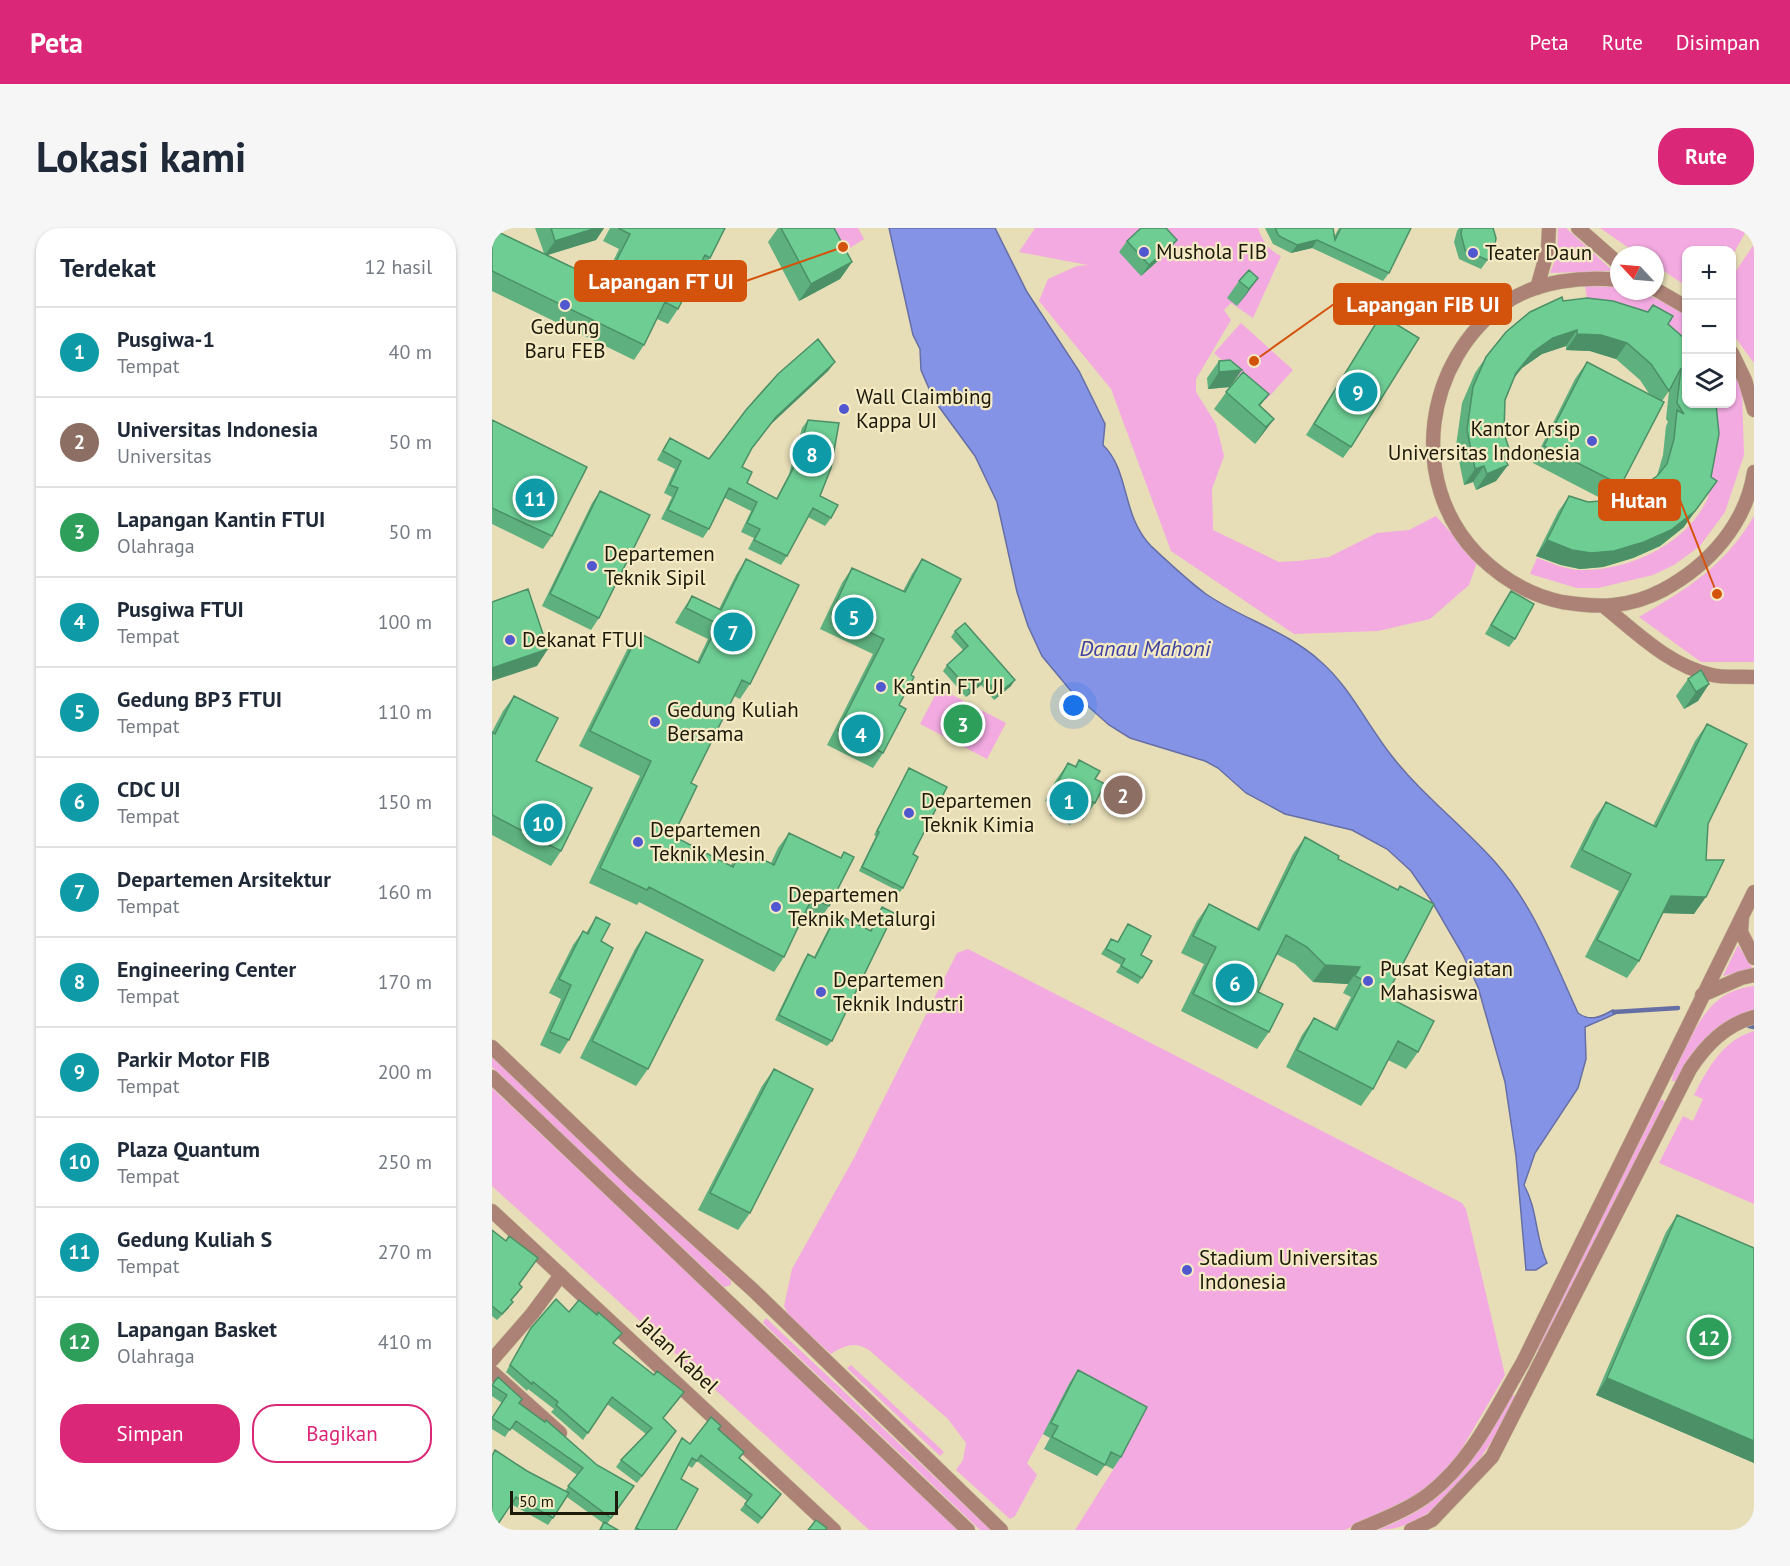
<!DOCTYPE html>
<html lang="id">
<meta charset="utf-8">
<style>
:root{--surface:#fff;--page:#f6f6f7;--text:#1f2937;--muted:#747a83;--line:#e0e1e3;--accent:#db2777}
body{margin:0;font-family:"PT Sans",sans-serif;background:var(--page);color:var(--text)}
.controls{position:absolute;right:18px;top:18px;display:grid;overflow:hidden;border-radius:12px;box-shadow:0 2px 4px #0004}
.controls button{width:54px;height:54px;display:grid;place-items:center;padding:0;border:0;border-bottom:2px solid var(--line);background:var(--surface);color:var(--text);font:30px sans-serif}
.compass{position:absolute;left:1118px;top:18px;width:54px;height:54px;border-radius:50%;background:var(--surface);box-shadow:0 2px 4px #0004;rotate:296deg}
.scale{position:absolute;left:18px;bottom:15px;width:108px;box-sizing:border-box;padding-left:6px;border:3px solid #1d1a0b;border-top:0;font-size:16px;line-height:21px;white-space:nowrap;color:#1d1a0b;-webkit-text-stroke:4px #f4eac3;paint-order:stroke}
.you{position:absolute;left:582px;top:478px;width:21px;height:21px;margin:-15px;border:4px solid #fff;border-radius:50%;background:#1a73e8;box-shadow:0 0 0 9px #1a73e833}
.badge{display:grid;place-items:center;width:39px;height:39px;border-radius:50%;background:var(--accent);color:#fff;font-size:20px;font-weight:700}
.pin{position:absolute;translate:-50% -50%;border:3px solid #fff;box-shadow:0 2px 6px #0006}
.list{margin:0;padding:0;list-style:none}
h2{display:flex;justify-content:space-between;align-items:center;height:78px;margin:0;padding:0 24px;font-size:26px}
h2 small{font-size:20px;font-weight:400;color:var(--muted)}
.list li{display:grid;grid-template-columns:39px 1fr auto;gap:18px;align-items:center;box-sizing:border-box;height:90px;padding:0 24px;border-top:2px solid var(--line)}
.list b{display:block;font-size:22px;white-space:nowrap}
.list p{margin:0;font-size:20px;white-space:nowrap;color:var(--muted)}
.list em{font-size:20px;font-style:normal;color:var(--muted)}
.actions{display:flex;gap:12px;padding:18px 24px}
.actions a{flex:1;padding:14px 0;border:2px solid var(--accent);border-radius:24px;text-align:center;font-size:21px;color:var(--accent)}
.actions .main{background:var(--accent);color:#fff}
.icon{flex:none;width:33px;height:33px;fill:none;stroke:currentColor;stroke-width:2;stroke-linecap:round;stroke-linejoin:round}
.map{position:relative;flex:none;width:1262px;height:1302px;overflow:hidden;border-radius:24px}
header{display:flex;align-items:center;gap:36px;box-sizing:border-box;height:84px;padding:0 30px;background:var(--accent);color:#fff}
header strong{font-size:28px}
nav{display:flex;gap:33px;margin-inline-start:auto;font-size:21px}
.intro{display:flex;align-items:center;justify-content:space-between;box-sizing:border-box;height:144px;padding:0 36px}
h1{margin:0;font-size:42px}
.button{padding:15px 27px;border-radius:24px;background:var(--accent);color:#fff;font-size:21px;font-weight:700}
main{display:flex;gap:36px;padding:0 36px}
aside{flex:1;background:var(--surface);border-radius:24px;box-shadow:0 2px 4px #0004}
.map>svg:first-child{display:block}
</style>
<header>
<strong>Peta</strong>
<nav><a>Peta</a><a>Rute</a><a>Disimpan</a></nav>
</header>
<div class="intro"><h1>Lokasi kami</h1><a class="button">Rute</a></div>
<main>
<aside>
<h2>Terdekat<small>12 hasil</small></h2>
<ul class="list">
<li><span class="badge" style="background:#0f9aa8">1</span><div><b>Pusgiwa-1</b><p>Tempat</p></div><em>40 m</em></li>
<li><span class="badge" style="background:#8d6e63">2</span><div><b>Universitas Indonesia</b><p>Universitas</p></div><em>50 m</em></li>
<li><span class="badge" style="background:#2e9e5b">3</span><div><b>Lapangan Kantin FTUI</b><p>Olahraga</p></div><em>50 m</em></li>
<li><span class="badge" style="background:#0f9aa8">4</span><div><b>Pusgiwa FTUI</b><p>Tempat</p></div><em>100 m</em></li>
<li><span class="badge" style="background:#0f9aa8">5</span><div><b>Gedung BP3 FTUI</b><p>Tempat</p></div><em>110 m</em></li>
<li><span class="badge" style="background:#0f9aa8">6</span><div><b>CDC UI</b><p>Tempat</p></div><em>150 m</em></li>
<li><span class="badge" style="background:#0f9aa8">7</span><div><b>Departemen Arsitektur</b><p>Tempat</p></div><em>160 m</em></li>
<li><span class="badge" style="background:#0f9aa8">8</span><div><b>Engineering Center</b><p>Tempat</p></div><em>170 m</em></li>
<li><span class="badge" style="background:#0f9aa8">9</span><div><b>Parkir Motor FIB</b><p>Tempat</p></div><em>200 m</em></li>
<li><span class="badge" style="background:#0f9aa8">10</span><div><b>Plaza Quantum</b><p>Tempat</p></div><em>250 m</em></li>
<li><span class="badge" style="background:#0f9aa8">11</span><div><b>Gedung Kuliah S</b><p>Tempat</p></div><em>270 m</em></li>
<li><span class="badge" style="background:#2e9e5b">12</span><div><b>Lapangan Basket</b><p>Olahraga</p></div><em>410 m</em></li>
</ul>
<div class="actions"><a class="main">Simpan</a><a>Bagikan</a></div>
</aside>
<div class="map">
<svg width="1262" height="1302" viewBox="0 0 1262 1302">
<rect width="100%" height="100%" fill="#e7ddb6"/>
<path fill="#f3aae1" d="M 331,0 L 366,0 L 372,11 L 347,27 Z
M 543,0 L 654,0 L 643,37 L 653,45 L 677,23 L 655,0 L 766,0 C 770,12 777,23 789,28 L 761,90 L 739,75 L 732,82 L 739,92 L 704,151 L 704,164 L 724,196 L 732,228 L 720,261 L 721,302 L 787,334 L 806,333 L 837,329 L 885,305 L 917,302 L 944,288 L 985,334 L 977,357 L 938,391 L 886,403 L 802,406 L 679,323 L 619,161 L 547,73 L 556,51 L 585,38 L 596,37 L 527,24 Z
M 1066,0 L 1074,0 L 1121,43 L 1058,45 L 1065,27 Z
M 1108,0 L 1256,0 L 1240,28 L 1240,22 L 1194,22 L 1194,58 L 1163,37 L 1163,27 L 1147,27 Z
M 1262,16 L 1262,135 L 1240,105 L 1240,49 Z
M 1093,58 L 1127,59 L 1127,63 C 1154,63 1172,73 1194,87 L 1194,135 L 1097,83 Z
M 749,95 L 801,142 L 774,172 L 722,125 Z
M 1240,138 L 1250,163 L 1252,227 L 1233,284 L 1208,318 L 1182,337 L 1161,347 L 1106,360 L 1085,360 L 1038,346 L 1045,330 C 1060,335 1074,342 1089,342 C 1137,343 1194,316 1215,272 C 1222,258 1216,194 1215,176 L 1240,176 Z
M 1262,288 L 1262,434 L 1209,434 L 1147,389 C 1196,360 1232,339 1262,288 Z
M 447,460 L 514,495 L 495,531 L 428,496 Z
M 1246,717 L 1261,741 L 1231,748 Z
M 476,721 L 970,975 L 974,981 L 1013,1147 L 962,1234 L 943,1253 L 922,1268 L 853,1302 L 583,1302 L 626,1234 L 621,1241 L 611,1236 L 605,1248 L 552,1221 L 558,1210 L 551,1206 L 535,1235 L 545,1247 L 523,1288 L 518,1291 L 464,1242 L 471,1232 L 474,1215 L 456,1191 L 377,1122 C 363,1113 353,1117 339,1126 L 297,1088 L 292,1078 L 300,1041 L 362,930 L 465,725 Z
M 1262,758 L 1262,782 L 1227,799 L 1186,853 L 1180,853 L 1181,846 C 1201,807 1213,763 1262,758 Z
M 1262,803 L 1262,976 L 1167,935 L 1191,888 L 1201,893 L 1211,871 L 1202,867 C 1216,840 1231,812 1262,803 Z
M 0,829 L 239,1053 L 239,1057 L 232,1059 L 0,839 Z
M 0,860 L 468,1302 L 377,1302 L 0,958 Z
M 1169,871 L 1175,875 L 1048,1125 L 1044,1120 Z
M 274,1090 L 499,1302 L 488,1302 L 273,1097 L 271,1094 Z
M 359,1137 L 452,1224 L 448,1228 L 355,1140 Z
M 1020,1167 L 1025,1168 L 1024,1173 C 996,1221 950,1302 886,1302 C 902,1295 918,1288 932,1279 C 972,1252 996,1208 1020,1167 Z"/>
<path fill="#8593e7" stroke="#666fa5" stroke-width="1.5" d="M 397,0 L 503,0 L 535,64 L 587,143 L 613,196 L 611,217 C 638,243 629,287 659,318 C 676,334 695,352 714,366 C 750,391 795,403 828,433 C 858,459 874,495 899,527 C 929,566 970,597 1003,634 C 1042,678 1062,733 1086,785 C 1098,794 1109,789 1121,782 L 1123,786 L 1093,799 L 1094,831 L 1086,860 L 1043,925 L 1032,957 C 1046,982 1043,1010 1055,1035 L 1044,1042 L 1034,1042 L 1024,928 L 1013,854 L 986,759 L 971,727 L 939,672 L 919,643 L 895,621 L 860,602 L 793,586 L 754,565 L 726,540 L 713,533 L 638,510 L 617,497 L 579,463 L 550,428 L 536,398 L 525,364 L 505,274 L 483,228 L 442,172 L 429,142 L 428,121 L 421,107 Z"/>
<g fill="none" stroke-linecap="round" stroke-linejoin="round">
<path stroke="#666fa5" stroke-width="4.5" d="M 1122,784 L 1186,780
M 1257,798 L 1262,799"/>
<defs>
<path id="street" d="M 1086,0 L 1127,36
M 1127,52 C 1090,48 1045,53 1013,75 C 932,133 915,253 985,326 C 1009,350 1036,367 1070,374 C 1107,380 1137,380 1171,362 C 1217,337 1254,296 1262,244
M 1045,60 L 1056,21 L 1057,0
M 1163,61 L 1194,79
M 1240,125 L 1253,152 L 1262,182
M 1114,380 C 1146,406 1178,438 1220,447 C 1233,450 1248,448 1262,449
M 1250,690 L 1249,704 L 1262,730
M 1210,767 L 1249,750 L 1262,747
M 0,819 L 139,952 L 261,1062 L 509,1302
M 0,849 L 476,1302
M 0,983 L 342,1302
M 0,1132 L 40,1086 L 69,1047
M 0,1144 L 68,1205
M 866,1302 C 889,1292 916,1282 937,1266 C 980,1233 1004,1180 1031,1134 L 1262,664
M 919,1302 L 940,1292 L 1000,1229 L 1198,841 C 1214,817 1233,797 1262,789"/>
</defs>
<use href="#street" stroke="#c3ba97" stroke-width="15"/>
<use href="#street" stroke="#ad8276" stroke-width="14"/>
</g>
<path fill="#5eb07e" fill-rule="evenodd" d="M 0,0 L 7,0 L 2,2 L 52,25 L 43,0 L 112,0 L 104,12 L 56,27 L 111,54 L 127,21 L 111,13 L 118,0 L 233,0 L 218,30 L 208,45 L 205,43 L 186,81 L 176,96 L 165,91 L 152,117 L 142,132 L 0,63 Z
M 286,0 L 342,0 L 360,34 L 348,51 L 307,73 L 276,14 Z
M 773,0 L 841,0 L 842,9 L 847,0 L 919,0 L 897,45 L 891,53 L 820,20 L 799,25 L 781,16 Z
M 967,0 L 1001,0 L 1002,23 L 989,41 L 967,31 L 962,14 L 965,3 Z
M 685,12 L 677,23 L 649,48 L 627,24 L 635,13 Z
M 766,50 L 745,78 L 735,70 L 747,53 Z
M 1071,73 L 1156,84 L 1161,77 L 1176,96 L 1192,110 L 1192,299 L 1168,318 L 1141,330 L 1111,339 L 1088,341 L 1069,337 L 1044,328 L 1066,284 L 1077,268 L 1096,274 L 1114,273 L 1041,235 L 1083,151 L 1095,134 L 1158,167 L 1148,152 L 1124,131 L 1098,123 L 1074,122 L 1074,118 L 1050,126 L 1030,140 L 1022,150 L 1013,172 L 1012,205 L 1019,227 L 1014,234 L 1016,237 L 1004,253 L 984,262 L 981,254 L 972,257 L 964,218 L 970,175 L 983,145 L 994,129 ZM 1177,163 L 1174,191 L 1176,194 L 1174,198 L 1171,227 L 1165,248 L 1141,265 L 1136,271 L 1117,281 L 1119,272 L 1129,257 L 1170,173 Z
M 889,87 L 859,219 L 851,230 L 814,207 Z
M 727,133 L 739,159 L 777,166 L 768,178 L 782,191 L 763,216 L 722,181 L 738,159 L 716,161 L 715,150 Z
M 343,134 L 336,143 L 278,197 L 258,222 L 250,239 L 255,255 L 284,271 L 297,246 L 310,200 L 316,192 L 328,268 L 339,290 L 333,298 L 316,289 L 295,328 L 289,337 L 256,321 L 262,310 L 249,304 L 259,283 L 233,270 L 217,301 L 211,310 L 169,291 L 180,269 L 172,265 L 183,241 L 165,232 L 172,219 L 178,210 L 217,231 Z
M 0,192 L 60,308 L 51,321 L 0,296 Z
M 108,263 L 107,390 L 99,402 L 50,378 L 100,275 Z
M 254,331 L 258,456 L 248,471 L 242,468 L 199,555 L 181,608 L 238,638 L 250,621 L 279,635 L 286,620 L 297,605 L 348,630 L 352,624 L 337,678 L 327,693 L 313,686 L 292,729 L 282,744 L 147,674 L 145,677 L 97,655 L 148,548 L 87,518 L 136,420 L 147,405 L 205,434 L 216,411 L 183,395 L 190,383 L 200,368 L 227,381 L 244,347 Z
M 430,331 L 419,447 L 407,477 L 391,525 L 381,540 L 335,517 L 381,426 L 328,401 L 350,355 L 360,340 L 411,363 L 420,346 Z
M 1019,363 L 1023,411 L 1017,419 L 993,406 L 1013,372 Z
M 463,403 L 519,458 L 502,472 L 489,457 L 474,469 L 451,443 L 455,437 L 471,422 L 459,409 Z
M 1196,451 L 1217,456 L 1206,473 L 1192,481 L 1184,468 Z
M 22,468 L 44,533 L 69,623 L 59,638 L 0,607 L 0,504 L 11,483 Z
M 1215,496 L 1216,596 L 1202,686 L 1171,685 L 1147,733 L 1135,750 L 1093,729 L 1127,663 L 1078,639 L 1102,591 L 1114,574 L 1161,598 L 1203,513 Z
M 587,532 L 603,551 L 603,575 L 591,592 L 584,589 L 578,597 L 558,587 L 563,578 L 553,573 L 564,552 L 576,535 L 583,538 Z
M 417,540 L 421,626 L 411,660 L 408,664 L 367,643 L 384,608 L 382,607 Z
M 813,609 L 846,631 L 894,768 L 926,824 L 914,841 L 896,832 L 881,861 L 869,878 L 794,839 L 810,807 L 822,790 L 842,801 L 859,769 L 851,765 L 856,756 L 821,754 L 803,736 L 784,726 L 766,764 L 777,804 L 765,821 L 689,783 L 712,736 L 689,725 L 705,693 L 717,676 L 765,700 L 801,626 Z
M 390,679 L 340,813 L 335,818 L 283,792 L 312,732 L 316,726 L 322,729 L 341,692 L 345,686 L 378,703 L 386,685 Z
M 104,689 L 109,713 L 77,812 L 68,826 L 48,817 L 69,771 L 57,765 L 81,717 L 91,703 L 94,705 Z
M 636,696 L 649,727 L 650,750 L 646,756 L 624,744 L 629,737 L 609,726 L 619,711 L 625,714 Z
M 154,704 L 156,841 L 144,858 L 88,830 L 143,721 Z
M 282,841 L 258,985 L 246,1002 L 206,982 L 270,858 Z
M 1185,987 L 1262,1020 L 1262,1235 L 1104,1167 L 1174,1004 Z
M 0,1002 L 27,1056 L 26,1065 L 19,1072 L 17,1080 L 5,1092 L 0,1088 Z
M 77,1084 L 105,1087 L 130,1105 L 121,1116 L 162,1147 L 192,1164 L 171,1190 L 184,1203 L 145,1255 L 124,1239 L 129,1232 L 154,1206 L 115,1176 L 91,1212 L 59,1184 L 62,1181 L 36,1161 L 35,1163 L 14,1144 L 34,1107 L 39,1100 Z
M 586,1142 L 629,1229 L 621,1241 L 613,1237 L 605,1248 L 552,1221 L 558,1210 L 551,1206 L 578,1154 Z
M 0,1157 L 27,1175 L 105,1237 L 142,1258 L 115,1296 L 126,1302 L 107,1302 L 111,1295 L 75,1269 L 56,1297 L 19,1276 L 35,1243 L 73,1263 L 85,1247 L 19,1200 L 13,1209 L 0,1201 L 0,1190 L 10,1175 L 0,1168 Z
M 229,1198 L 227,1201 L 252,1224 L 248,1230 L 289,1266 L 266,1296 L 248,1282 L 255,1273 L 205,1233 L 200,1240 L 196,1237 L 189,1251 L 184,1302 L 142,1302 L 186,1216 L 190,1210 L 198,1216 Z"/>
<path fill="#4c9067" d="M 104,0 L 112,0 L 104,12 L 52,28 L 63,13 Z
M 685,12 L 677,23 L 649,48 L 657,37 Z
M 825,12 L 820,20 L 799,25 L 805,17 Z
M 360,34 L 348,51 L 307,73 L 319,56 Z
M 766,50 L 754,67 L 745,78 L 757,61 Z
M 1085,102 L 1074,118 L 1050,126 L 1030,140 L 1013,161 L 1041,124 L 1061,110 Z
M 1085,106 L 1109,107 L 1135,115 L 1124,131 L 1098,123 L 1074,122 Z
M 343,134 L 336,143 L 278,197 L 254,228 L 284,189 Z
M 750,142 L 738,159 L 716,161 L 727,144 Z
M 782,191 L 770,207 L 763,216 L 774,199 Z
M 1019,227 L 1010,239 L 1016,237 L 1004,253 L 984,262 L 995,246 L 1012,229 Z
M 992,238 L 981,254 L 972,257 L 983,241 Z
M 1225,253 L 1192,299 L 1168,318 L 1141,330 L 1111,339 L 1088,341 L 1069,337 L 1044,328 L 1055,312 Z
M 56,421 L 45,438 L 0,453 L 0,440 Z
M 493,451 L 489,457 L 474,469 L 478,463 Z
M 523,452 L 519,458 L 502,472 L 506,466 Z
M 1217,456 L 1206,473 L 1192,481 L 1204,464 Z
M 1179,668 L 1214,669 L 1202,686 L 1167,685 Z
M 833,737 L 868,739 L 856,756 L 821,754 Z
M 1115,1150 L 1262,1213 L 1262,1235 L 1104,1167 Z"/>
<path fill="#6dcd93" stroke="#4c9067" stroke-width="1.5" d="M 59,0 L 104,0 L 63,13 Z
M 126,0 L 233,0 L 218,30 L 213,27 L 186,81 L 173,74 L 152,117 L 0,43 L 0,1 L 113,55 L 138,6 Z
M 289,0 L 342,0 L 360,34 L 319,56 Z
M 649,0 L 674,0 L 685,12 L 657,37 L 635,13 Z
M 783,0 L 841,0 L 843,12 L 849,0 L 919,0 L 897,45 L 825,12 L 805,17 L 787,8 Z
M 970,0 L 1001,0 L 1004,10 L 1002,23 L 995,32 L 973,22 L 969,6 Z
M 757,42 L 766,50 L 757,61 L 747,53 Z
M 1070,69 L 1071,73 L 1095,70 L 1121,73 L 1156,84 L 1161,77 L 1181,88 L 1176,96 L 1192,110 L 1194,114 L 1194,176 L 1224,176 L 1227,206 L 1219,249 L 1225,253 L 1203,283 L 1179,302 L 1152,314 L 1122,323 L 1099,325 L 1080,322 L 1055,312 L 1077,268 L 1096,274 L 1121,272 L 1117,281 L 1130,272 L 1152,270 L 1141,265 L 1165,248 L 1175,236 L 1182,211 L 1185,182 L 1192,186 L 1185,175 L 1189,140 L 1177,163 L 1159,136 L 1135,115 L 1109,107 L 1085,106 L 1085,102 L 1061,110 L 1041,124 L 1024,145 L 1013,172 L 1012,205 L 1019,227 L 1012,229 L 1016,237 L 995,246 L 992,238 L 983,241 L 975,202 L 981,159 L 994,129 L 1014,104 L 1038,84 Z
M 889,87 L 927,110 L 859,219 L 822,196 Z
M 326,111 L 343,134 L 284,189 L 260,220 L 250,239 L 260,244 L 255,255 L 285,271 L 303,237 L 316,192 L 347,195 L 339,240 L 328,268 L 346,277 L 339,290 L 321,280 L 295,328 L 262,312 L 268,301 L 255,295 L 265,274 L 237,260 L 217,301 L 176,282 L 186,260 L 178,257 L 189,233 L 171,223 L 178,210 L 217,231 L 254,182 L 286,146 Z
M 738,132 L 750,142 L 727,144 L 727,133 Z
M 1095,134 L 1172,174 L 1129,257 L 1052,218 Z
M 751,144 L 777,166 L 767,177 L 782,191 L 774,199 L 734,164 Z
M 0,192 L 95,239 L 60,308 L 0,280 Z
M 108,263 L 158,287 L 107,390 L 58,366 Z
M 254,331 L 307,357 L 258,456 L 250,452 L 199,555 L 205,558 L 181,608 L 241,639 L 250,621 L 282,637 L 297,605 L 349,630 L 352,624 L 362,629 L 337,678 L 320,670 L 292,729 L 157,659 L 155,662 L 108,640 L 159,533 L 98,503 L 147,405 L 207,435 L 226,396 L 194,380 L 200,368 L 229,382 Z
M 430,331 L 469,351 L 419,447 L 422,449 L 407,477 L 414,481 L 391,525 L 346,502 L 392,411 L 339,386 L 360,340 L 413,364 Z
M 36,361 L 56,421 L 0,440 L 0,374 Z
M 1019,363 L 1042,376 L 1023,411 L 999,397 Z
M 473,395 L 523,452 L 506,466 L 493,451 L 478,463 L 455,437 L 476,418 L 463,403 Z
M 1209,442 L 1217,456 L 1204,464 L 1196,451 Z
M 22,468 L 66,490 L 44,533 L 100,560 L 69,623 L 0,587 L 0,504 L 3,506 Z
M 1215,496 L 1255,516 L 1216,596 L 1214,632 L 1232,632 L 1214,669 L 1179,668 L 1147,733 L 1105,712 L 1139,646 L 1090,622 L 1114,574 L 1164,599 Z
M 587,532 L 608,543 L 603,551 L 613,556 L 603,575 L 594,571 L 590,580 L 570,570 L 575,561 L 565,556 L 576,535 L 584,539 Z
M 417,540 L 455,559 L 421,626 L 426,629 L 411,660 L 370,639 L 387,604 L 385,603 Z
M 813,609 L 847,628 L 846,631 L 906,662 L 908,658 L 942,676 L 894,768 L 942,793 L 926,824 L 906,813 L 881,861 L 805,822 L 822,790 L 845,802 L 871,752 L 863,748 L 868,739 L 833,737 L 815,719 L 794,707 L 766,764 L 791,776 L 777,804 L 701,766 L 724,719 L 701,708 L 717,676 L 767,702 Z
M 390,679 L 402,685 L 340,813 L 287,787 L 316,726 L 323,730 L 345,686 L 379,703 Z
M 104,689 L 118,696 L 109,713 L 121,720 L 77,812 L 58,804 L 79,757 L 67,751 L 91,703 L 96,706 Z
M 636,696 L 659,708 L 649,727 L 660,733 L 650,750 L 629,738 L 633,731 L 614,721 L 619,711 L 626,714 Z
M 154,704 L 211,732 L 156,841 L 100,813 Z
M 282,841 L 321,861 L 258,985 L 218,965 Z
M 1185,987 L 1262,1020 L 1262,1213 L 1115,1150 Z
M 0,1002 L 14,1013 L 17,1008 L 46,1030 L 27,1056 L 30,1059 L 19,1072 L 21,1074 L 10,1086 L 0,1078 Z
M 64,1071 L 77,1084 L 87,1072 L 105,1087 L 106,1084 L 130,1105 L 121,1115 L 162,1147 L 165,1143 L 192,1164 L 171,1190 L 184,1203 L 150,1248 L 129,1232 L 160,1200 L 120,1169 L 96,1205 L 64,1177 L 66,1174 L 41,1154 L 40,1156 L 18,1137 L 39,1100 Z
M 586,1142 L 655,1179 L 629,1229 L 619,1224 L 613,1237 L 560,1209 L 566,1198 L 559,1195 Z
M 6,1149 L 30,1171 L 27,1175 L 53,1194 L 54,1192 L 105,1237 L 142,1258 L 119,1290 L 76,1258 L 91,1240 L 24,1193 L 18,1202 L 0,1190 L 15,1167 L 0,1157 Z
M 219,1189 L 229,1198 L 226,1201 L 252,1224 L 247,1230 L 289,1266 L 270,1290 L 253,1276 L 260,1267 L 209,1227 L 205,1233 L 200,1230 L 189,1251 L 206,1261 L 184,1302 L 148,1302 L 144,1300 L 190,1210 L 198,1216 Z
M 3,1222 L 35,1243 L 77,1265 L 61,1290 L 24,1269 L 2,1302 L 0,1302 L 0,1228 Z
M 324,1292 L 335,1300 L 333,1302 L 316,1302 Z
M 112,1294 L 126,1302 L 108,1302 Z"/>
<g fill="#5158cf" stroke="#f4eac3" stroke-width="2">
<circle cx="652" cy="24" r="6"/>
<circle cx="981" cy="25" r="6"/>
<circle cx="73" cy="77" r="6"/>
<circle cx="352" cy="181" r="6"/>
<circle cx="1100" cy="213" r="6"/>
<circle cx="100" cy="338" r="6"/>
<circle cx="18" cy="412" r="6"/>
<circle cx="389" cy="459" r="6"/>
<circle cx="163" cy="494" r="6"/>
<circle cx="417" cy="585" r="6"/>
<circle cx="146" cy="614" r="6"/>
<circle cx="284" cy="679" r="6"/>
<circle cx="876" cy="753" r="6"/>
<circle cx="329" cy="764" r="6"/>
<circle cx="695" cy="1042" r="6"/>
</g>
<g text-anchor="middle" stroke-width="4.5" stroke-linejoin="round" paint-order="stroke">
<g font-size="21" fill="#1d1a0b" stroke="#f4eac3" text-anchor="start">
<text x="664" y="31">Mushola FIB</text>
<text x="993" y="32">Teater Daun</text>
<text x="73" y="106" text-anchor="middle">Gedung<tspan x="73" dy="24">Baru FEB</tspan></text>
<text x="364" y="176">Wall Claimbing<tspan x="364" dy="24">Kappa UI</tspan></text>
<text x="1088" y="208" text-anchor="end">Kantor Arsip<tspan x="1088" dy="24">Universitas Indonesia</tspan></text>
<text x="112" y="333">Departemen<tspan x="112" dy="24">Teknik Sipil</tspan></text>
<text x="30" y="419">Dekanat FTUI</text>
<text x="401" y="466">Kantin FT UI</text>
<text x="175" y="489">Gedung Kuliah<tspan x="175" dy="24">Bersama</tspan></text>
<text x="429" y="580">Departemen<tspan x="429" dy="24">Teknik Kimia</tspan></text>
<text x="158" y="609">Departemen<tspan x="158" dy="24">Teknik Mesin</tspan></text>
<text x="296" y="674">Departemen<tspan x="296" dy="24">Teknik Metalurgi</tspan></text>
<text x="888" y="748">Pusat Kegiatan<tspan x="888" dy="24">Mahasiswa</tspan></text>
<text x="341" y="759">Departemen<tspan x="341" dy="24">Teknik Industri</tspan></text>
<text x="707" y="1037">Stadium Universitas<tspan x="707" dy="24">Indonesia</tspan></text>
</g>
<g font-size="21" fill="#1d1a0b" stroke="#f4eac3">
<text transform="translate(186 1127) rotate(43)" y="7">Jalan Kabel</text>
</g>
<g font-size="22" font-style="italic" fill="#3d42a3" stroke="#f4eac3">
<text x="653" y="428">Danau Mahoni</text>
</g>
</g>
<path fill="none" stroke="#d4530c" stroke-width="2" d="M351 19L254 53M762 133L842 76M1225 366L1188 272"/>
<g fill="#d4530c" stroke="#f4eac3" stroke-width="2">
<circle cx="351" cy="19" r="6"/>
<circle cx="762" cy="133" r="6"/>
<circle cx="1225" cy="366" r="6"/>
</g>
<g fill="#d4530c" stroke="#d4530c" stroke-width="2">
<rect x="83" y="33" width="171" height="40" rx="6"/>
<rect x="842" y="56" width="177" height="40" rx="6"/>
<rect x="1107" y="252" width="81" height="40" rx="6"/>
</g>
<g font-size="22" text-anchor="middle" font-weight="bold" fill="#fff">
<text x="169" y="61">Lapangan FT UI</text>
<text x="931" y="84">Lapangan FIB UI</text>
<text x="1147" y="280">Hutan</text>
</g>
</svg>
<div class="controls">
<button>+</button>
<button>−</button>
<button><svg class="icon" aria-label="layers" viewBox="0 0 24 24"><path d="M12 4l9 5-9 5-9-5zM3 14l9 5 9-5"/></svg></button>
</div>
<svg class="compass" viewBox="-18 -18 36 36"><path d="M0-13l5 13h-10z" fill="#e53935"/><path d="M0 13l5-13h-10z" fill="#747a83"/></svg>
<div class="scale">50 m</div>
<div class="you"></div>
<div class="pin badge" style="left:577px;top:573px;background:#0f9aa8">1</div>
<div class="pin badge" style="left:631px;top:567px;background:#8d6e63">2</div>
<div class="pin badge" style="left:471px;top:496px;background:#2e9e5b">3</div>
<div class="pin badge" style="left:369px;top:506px;background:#0f9aa8">4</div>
<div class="pin badge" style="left:362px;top:389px;background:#0f9aa8">5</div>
<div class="pin badge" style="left:743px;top:755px;background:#0f9aa8">6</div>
<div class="pin badge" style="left:241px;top:404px;background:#0f9aa8">7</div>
<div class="pin badge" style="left:320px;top:226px;background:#0f9aa8">8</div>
<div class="pin badge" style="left:866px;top:164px;background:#0f9aa8">9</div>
<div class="pin badge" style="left:51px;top:595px;background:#0f9aa8">10</div>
<div class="pin badge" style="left:43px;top:270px;background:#0f9aa8">11</div>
<div class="pin badge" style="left:1217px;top:1109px;background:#2e9e5b">12</div>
</div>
</main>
